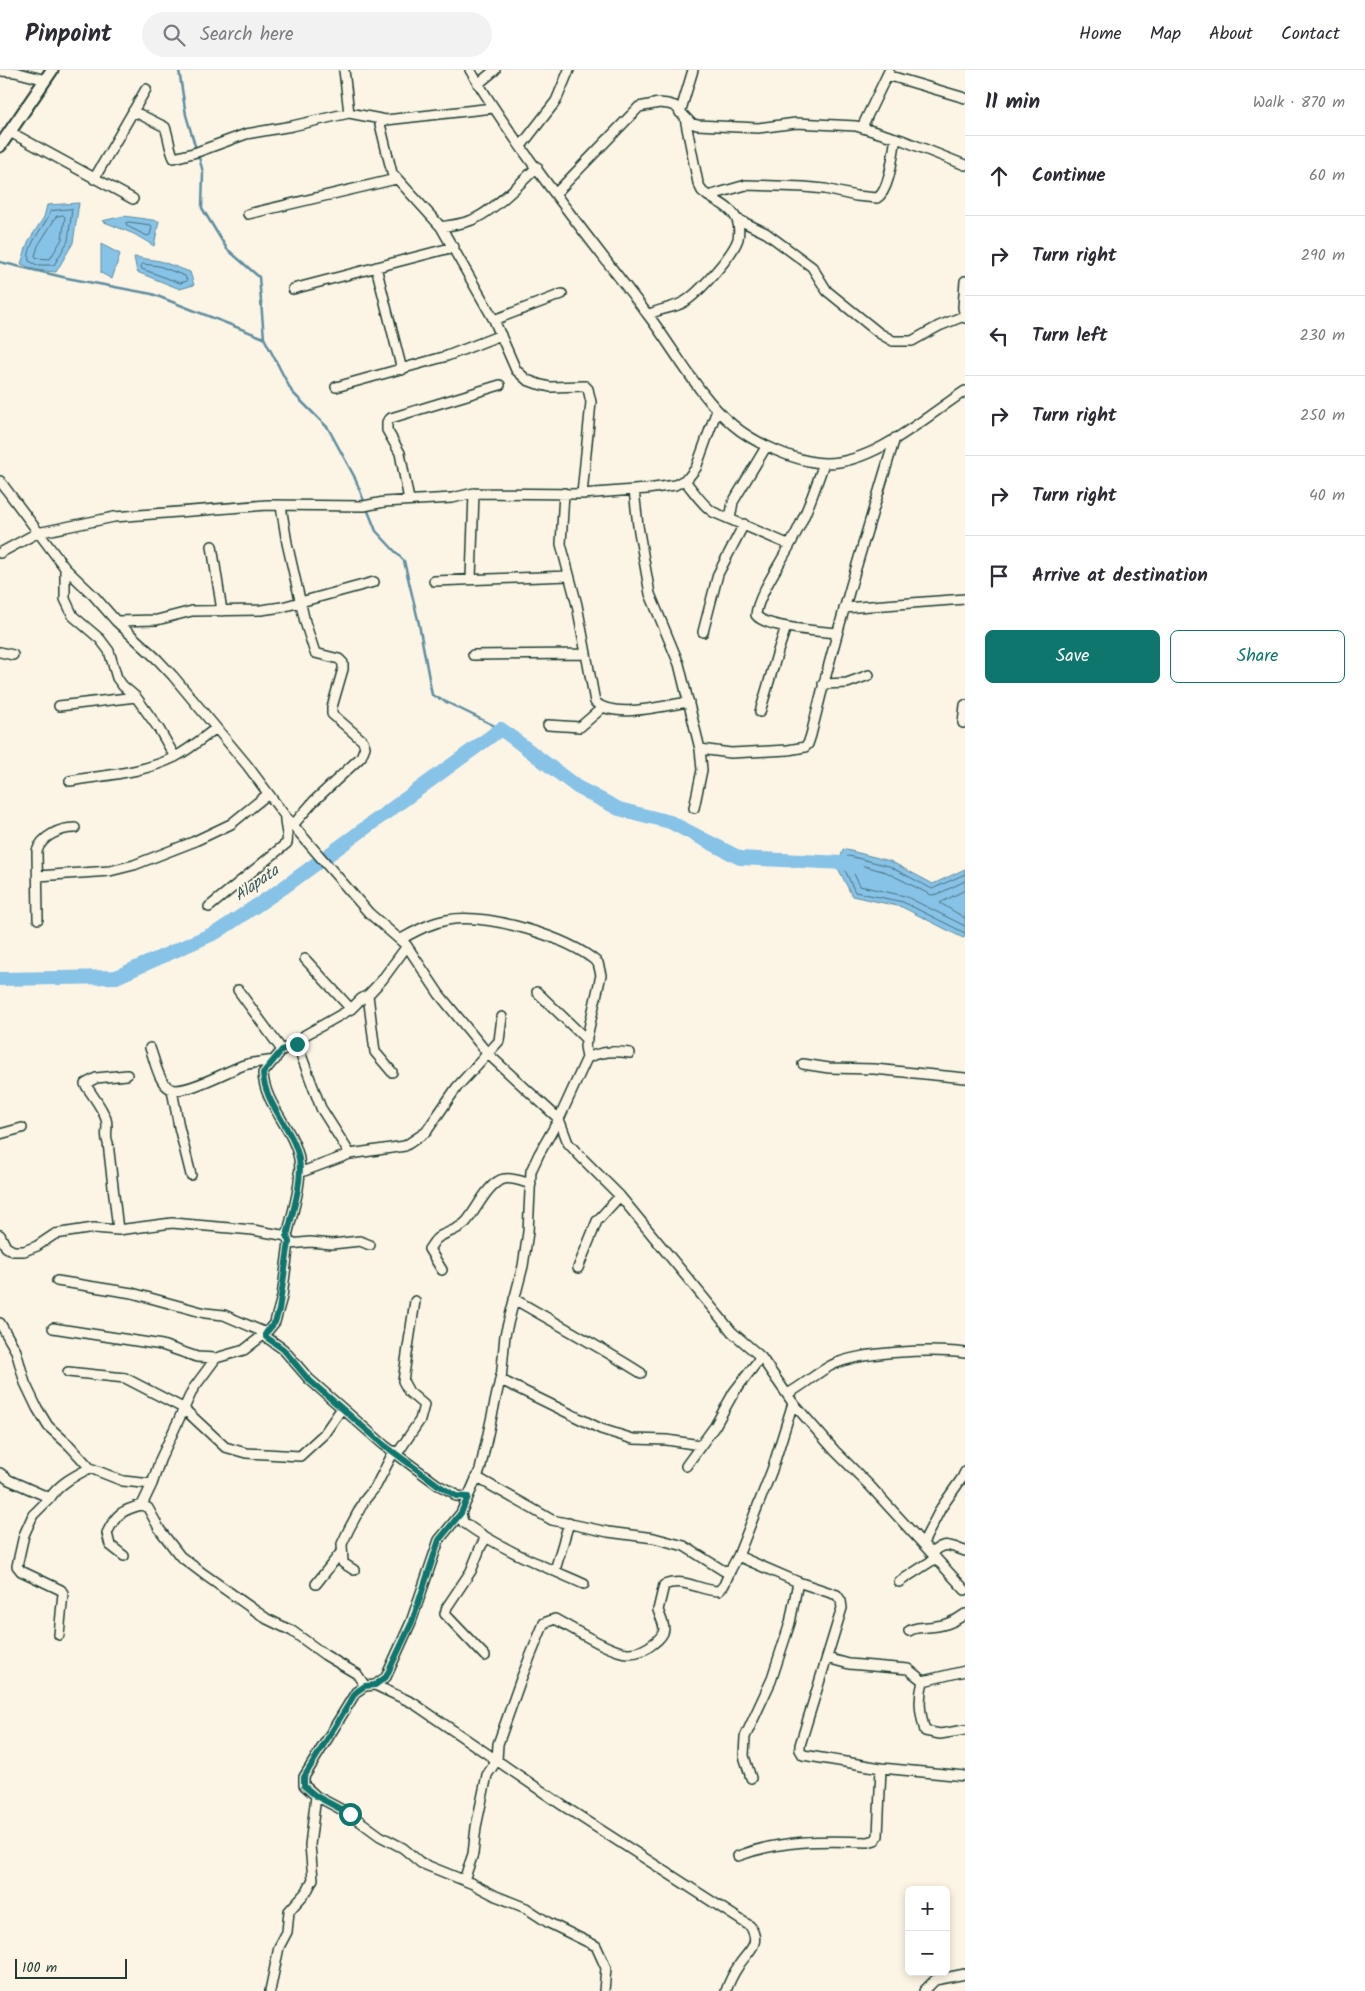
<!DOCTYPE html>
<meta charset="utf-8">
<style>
:root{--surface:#fff;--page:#f2f2f3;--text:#2b2b33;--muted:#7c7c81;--line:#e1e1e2;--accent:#0f766e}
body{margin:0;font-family:Kalam,sans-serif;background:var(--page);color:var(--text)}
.controls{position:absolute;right:15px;bottom:15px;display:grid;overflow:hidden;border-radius:8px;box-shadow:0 2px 8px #0003}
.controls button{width:45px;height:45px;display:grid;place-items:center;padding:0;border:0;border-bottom:1px solid var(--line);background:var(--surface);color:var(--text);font:25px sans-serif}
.scale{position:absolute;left:15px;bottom:12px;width:112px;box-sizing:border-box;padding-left:5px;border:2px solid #1f3d34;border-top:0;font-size:14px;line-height:18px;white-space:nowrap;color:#1f3d34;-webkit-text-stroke:4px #fcf5e5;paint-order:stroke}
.stop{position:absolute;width:15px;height:15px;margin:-11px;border:4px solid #0f766e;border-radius:50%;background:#fff}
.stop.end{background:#0f766e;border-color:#fff;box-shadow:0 1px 5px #0008}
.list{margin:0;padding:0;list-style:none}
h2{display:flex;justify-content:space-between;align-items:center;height:65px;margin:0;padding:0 20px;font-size:21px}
h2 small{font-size:16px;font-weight:400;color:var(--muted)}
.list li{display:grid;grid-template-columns:32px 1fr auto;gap:15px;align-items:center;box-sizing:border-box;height:80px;padding:0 20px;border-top:1px solid var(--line)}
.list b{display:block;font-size:19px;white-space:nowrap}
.list em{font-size:16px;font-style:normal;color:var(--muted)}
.actions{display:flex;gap:10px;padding:15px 20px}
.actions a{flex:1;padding:11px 0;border:1px solid var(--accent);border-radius:8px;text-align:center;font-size:18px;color:var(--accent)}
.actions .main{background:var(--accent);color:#fff}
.icon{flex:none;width:28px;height:28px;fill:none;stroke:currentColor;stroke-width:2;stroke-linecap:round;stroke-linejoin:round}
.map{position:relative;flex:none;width:965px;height:1921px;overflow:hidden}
header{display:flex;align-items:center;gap:30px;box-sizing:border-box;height:70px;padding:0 25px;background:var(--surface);border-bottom:1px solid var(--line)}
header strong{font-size:24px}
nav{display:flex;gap:28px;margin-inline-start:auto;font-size:18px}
.search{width:350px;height:45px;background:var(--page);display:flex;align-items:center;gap:12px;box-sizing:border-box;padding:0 18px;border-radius:28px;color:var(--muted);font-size:19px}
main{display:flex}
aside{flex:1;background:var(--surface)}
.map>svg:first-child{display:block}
</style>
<header>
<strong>Pinpoint</strong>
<div class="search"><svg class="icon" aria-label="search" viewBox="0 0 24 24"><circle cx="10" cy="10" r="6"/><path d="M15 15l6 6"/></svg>Search here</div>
<nav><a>Home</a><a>Map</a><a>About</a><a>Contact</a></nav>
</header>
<main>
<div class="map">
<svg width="965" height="1921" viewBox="0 0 965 1921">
<rect width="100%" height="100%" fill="#fcf5e5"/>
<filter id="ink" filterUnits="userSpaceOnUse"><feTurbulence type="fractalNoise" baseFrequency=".02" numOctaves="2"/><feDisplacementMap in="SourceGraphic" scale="10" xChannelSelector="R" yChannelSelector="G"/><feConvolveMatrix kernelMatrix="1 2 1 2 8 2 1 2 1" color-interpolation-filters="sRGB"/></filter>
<g filter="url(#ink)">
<path fill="#87c2e7" stroke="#5d8d9f" d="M 79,133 L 73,173 L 56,202 L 35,200 L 21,194 L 28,172 L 44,147 L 47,135 Z
M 124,146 L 159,151 L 154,176 L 134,164 L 102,151 Z
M 101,174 L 120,184 L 112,209 L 101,203 Z
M 134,187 L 160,191 L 190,202 L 194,215 L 180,219 L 137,202 Z
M 843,779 L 890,791 L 933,814 L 965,799 L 965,867 L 963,868 L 902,837 L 852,826 L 838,798 Z"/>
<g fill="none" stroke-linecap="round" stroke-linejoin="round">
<path stroke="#49727c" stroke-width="1" d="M 72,139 L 68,171 L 54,195 L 37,195 L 29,191 C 26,174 45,157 51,141 Z
M 57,146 L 63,145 L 65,147 L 62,169 L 50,189 L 37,188 L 35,186 L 38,176 Z
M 129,152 L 151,155 L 152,157 L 150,165 L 147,166 L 127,156 L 126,153 Z
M 143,194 L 159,196 L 185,206 L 187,211 L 180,213 L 142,199 L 141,196 Z
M 965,804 L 932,819 L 889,796 L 849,786 L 846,787 L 844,798 L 855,822 L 903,832 L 965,863
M 965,811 L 938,824 L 931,825 L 886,802 L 853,793 L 850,796 L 860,816 L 905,826 L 965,856
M 965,820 L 940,833 L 965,848"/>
<path stroke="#5d8d9f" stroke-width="2.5" d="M 179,0 L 186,45 L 196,79
M 198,84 L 203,102 L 202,138 L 227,179 L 259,207 L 264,268 L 292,322 L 328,358 L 354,406 L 376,461 L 404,491 L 419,554 L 432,625 L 501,659
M 0,192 L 67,208 L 152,224 L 264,268"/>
<path stroke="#87c2e7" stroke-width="14" d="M 0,909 L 116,907 L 217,862 L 283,818 L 501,659 L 577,717 L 619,739 L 670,752 L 740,788 L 844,793 L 856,797"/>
<defs>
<path id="minor" d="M 344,0 L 349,43
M 470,0 C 522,86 587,165 648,245 C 675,280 699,327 733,355 C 754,373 798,393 826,393 C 875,393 925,347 965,321
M 0,1 L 15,2 L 46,10
M 887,5 L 965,28
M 478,14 L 495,0
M 133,41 L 165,57 C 169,67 169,78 174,88 L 197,82 L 246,64 L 292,56 L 349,43 L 386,50 L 493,38
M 680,43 L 693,0
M 685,48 L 698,113 L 702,121 L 708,126 L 746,115 L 804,117 L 825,119 L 856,126 L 877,128 C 890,121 893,82 896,68
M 379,50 L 392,103 L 441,157 L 494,250 L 516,300 L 527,310 L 538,314 L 550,317 L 585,316 L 588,319 L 591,332 L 582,424
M 862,57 L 889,1
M 10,62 L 133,129
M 521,76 L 556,31 L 569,0
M 94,109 L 146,19
M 556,123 L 639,37 L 659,33 L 668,34 L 675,36 L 691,53 L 697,55 L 758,58 L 796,53 L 856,56 L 902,70 L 965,95
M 248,144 L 396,109
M 737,149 L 766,163 L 812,197 L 827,221 L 879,263 L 893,271 L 912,271 L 939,256 L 964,246
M 441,157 C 451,155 463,154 472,150 C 492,142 521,113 537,97
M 376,197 L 402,300
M 965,211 L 963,237 L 965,248
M 293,219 L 454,177
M 648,245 C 660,238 672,239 684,232 C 698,224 733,185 738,169 C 739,163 739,155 737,150 C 732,138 718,132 708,126
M 494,250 L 562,224
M 336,317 L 447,286 L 501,265
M 824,393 C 815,419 806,445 793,469 C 784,488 757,526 756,545 C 765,558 819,561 836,563
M 684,410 C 694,421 701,434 713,442 L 790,475
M 0,411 L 65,498 L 94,526 L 116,551 L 158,590 L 173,606 L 247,695 L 285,746 L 329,797 L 369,843 L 407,876 L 439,924 L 488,984 L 559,1049 L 568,1073 L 579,1085 L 620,1126 L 732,1262 L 761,1287 L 793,1333 L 835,1381 L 870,1416 L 965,1520
M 634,420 L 638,456 L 650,524 L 679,594 L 700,679 L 731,683 L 788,680 L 805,677 L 808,674 L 811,665 C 835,565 865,467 895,368
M 564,423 L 561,474 L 577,535 L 595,632 C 615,650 664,635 689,632
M 409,430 L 400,383 L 387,360 L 387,352 L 391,348 L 500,315
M 281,436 L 287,473 L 305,552 L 315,583 L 339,589 L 343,593 L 343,599 L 332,637 L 332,644 L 363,671 L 365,677 L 361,687 L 314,731 L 293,755
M 730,449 L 733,432 L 766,377
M 212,476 L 222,541
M 0,483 L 37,463 L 114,447 L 267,435 L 364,436 L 384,432 L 452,428 L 474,423 L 582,424 L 647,419 L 675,415 L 688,408 L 696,398 L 717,340
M 65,498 L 65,529 L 73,546 L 100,569 L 109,581 L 117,608 L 123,616 L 136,627 L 159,659 L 175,687
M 471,509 L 474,423
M 434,511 L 569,506
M 844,538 L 965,529
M 116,551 L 157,550 L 192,541 L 261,540 L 282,537 L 374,512
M 703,562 L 718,504 L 744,454
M 0,582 L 13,585
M 473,585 L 586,584
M 823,614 L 847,613 L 869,605
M 59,636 L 136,627
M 760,642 L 778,581 L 786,557
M 963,653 L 965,635
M 548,655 L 580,657 L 602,638
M 70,711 C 105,705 143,703 175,687 C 190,679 203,668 216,658
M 694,738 L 702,700 L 700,679
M 38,806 L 110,801 L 134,795 L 193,772 L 231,754 L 268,724
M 209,837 L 287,773 C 289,764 284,756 285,746
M 38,849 L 37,781 C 42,766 60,758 75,758
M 305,889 L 351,939
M 238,920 L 282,980
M 537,922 L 587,970
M 368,925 L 375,982 L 392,1002
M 297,974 L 321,1038 L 350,1084
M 150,978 C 155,990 158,1013 171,1019 C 185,1025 229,1000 244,995 C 254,992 265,992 275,990
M 587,988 C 602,981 614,981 630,983
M 803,994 L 829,998 L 874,999 L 965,1008
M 172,1020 L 179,1057 L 191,1105
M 0,1064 L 22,1058
M 299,1103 L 350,1084 L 405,1076 L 426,1062 L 457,1017 L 499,971 L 502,947
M 118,1160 L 108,1073 C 104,1065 109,1058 106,1049 C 102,1037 92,1025 85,1014 L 96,1008 L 127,1005
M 0,1165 L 6,1177 L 13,1181 L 24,1181 L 37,1176 L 55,1164 L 94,1158 L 118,1160 L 172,1153 L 253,1160 L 287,1166
M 289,1172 L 290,1174 L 310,1172 L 332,1174 L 360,1171 L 370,1175
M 578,1198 L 597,1151 L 620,1126
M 442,1200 L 429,1179 C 432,1175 435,1169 439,1167 C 447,1162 458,1160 466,1152 C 476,1141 488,1112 504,1109 C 512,1107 523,1112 531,1114
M 57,1211 L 132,1223 L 205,1243 L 224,1245 L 266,1263 L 266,1267 L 283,1279 L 309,1309 L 384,1375 L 438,1415 L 454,1423 L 456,1426 L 468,1427
M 514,1229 C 557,1254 600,1277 641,1303
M 0,1253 L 16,1281 L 25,1313 L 37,1338 L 48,1356 L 70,1376 L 90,1398 L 123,1411 L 152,1414
M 53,1258 L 162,1275 L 197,1287 L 216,1288
M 68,1302 L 125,1308 L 183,1338 L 225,1377 L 246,1383 L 300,1386 L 324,1364 L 342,1338
M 787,1324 C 803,1316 816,1303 832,1295 C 862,1281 932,1279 965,1283
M 397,1384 L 420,1350 L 424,1335 L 409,1322 L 403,1311 L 415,1231
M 686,1396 L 715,1356 L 734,1322 L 761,1287
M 0,1403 L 9,1410 L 50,1428 C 59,1414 74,1406 90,1398
M 476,1407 L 552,1450 L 608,1462 L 654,1468 L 684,1476 L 724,1501 L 731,1499 L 738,1486 L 772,1400 L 793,1333
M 50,1428 L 33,1445 L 24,1465 L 17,1496 L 21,1501 L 61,1520 L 63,1523 L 59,1565
M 461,1443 L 463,1452 C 500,1479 543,1496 584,1514
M 923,1473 L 941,1438 L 962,1408 L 965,1402
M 932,1483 C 944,1471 950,1476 965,1481
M 124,1486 L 110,1475 L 107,1463 C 116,1444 122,1440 142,1435
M 738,1486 L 798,1512 L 837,1525 L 841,1531 L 842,1538 L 800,1675 L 800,1680 L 803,1685 L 881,1698 L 965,1706
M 354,1500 L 343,1493 L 342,1474 L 349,1459 L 364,1431 L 376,1416 L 394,1381
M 555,1500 L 569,1453
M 899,1512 L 936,1488
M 316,1514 L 342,1481
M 909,1561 C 915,1557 921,1558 928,1557 C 943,1556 953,1553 965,1544
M 485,1586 L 445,1544 L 447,1537 L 471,1501 L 481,1476 L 486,1468
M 827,1588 L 849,1594 L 908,1599 L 923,1611 L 965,1601
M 923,1611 C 918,1630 920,1643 925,1661 L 940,1664 L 965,1660
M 375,1615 L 386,1607 L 411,1552 L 439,1470 L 461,1443 L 480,1400 L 501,1305
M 365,1616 L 357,1604 L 325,1585 L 292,1561 L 267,1549 L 205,1505 L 180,1486 L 160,1460 L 148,1438 L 142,1435 L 152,1414 L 160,1390 L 193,1319 L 216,1288 L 244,1280 L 266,1263 L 275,1252 L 282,1227 L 289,1172 L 287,1166 C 292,1144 303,1111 299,1089 C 294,1059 264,1034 263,1003 L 282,980 L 297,974 L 305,965 L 351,939 L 361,929 L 368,925 L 382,910 L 407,876 L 401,869 C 416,861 430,853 447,850 C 487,843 567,866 598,893 L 601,905 L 585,976 L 587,988 L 559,1049 L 539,1084 L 531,1101 L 528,1162 L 523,1196 L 505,1265 L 501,1310 L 601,1359 L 633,1369 L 667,1370 L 700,1375
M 751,1708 L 744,1686 L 745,1667 L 771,1611 L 790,1553 L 798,1512
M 738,1786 C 780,1770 823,1770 868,1772 L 875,1770 L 878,1766 L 881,1698
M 464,1810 L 473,1784 L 476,1757 L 487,1705 L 497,1690 L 498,1674 L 521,1609 L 544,1553 L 555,1549 C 570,1557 613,1584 629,1583 C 639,1583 647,1579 654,1573 C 670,1561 663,1555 658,1540 L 664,1515 C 685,1507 699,1521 719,1521 L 724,1515 L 731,1499
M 270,1921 L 279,1877 L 287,1862 L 289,1841 L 307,1821 L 313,1809 L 310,1775 L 316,1726
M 604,1921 L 606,1898 L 596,1876 L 549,1853 L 526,1838 L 496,1826 L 473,1814 L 421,1793 L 403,1778 L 380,1766 L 350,1744 L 316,1726 L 304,1715 L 304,1707 L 356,1622 L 365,1616 L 375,1615 L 413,1633 L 562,1735 L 750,1856 C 762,1874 748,1881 739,1895 C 733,1904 729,1912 726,1921
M 924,1921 L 935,1910 L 965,1904"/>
<path id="secondary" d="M 0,76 L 52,0"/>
</defs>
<use href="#minor" stroke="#1f3d34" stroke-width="12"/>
<use href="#secondary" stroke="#1f3d34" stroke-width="15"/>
<use href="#minor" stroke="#fcf5e5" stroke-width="9"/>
<use href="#secondary" stroke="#fcf5e5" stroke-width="11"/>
</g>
</g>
<g fill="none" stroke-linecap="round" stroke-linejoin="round" filter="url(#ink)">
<path stroke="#0f766e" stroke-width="6" d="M 297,974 L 282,980 L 263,1003 C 264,1034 294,1059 299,1089 C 303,1111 292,1144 287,1166 L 289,1172 L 279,1240 L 275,1252 L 266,1263 L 266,1267 L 283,1279 L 308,1309 L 384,1375 L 438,1415 L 456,1426 L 468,1427 L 461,1443 L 439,1470 L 412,1552 L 386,1607 L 375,1615 L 365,1616 L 356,1622 L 304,1707 L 304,1716 L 316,1726 L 350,1744"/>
</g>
<g text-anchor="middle" stroke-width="4" stroke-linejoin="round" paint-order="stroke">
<g font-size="16" font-style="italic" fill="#395e61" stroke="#fcf5e5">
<text transform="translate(256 812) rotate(-35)" y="6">Alapata</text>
</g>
</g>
</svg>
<div class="controls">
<button>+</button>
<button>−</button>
</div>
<div class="scale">100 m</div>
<div class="stop" style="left:350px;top:1744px"></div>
<div class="stop end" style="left:297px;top:974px"></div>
</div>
<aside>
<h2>11 min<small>Walk · 870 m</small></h2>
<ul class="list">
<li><svg class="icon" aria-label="ahead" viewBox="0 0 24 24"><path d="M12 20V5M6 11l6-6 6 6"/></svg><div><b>Continue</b></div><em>60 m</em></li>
<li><svg class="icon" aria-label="right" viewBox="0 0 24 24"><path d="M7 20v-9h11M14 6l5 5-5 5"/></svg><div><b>Turn right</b></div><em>290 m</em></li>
<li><svg class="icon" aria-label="left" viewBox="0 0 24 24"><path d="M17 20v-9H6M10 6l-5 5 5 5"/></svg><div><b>Turn left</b></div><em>230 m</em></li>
<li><svg class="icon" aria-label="right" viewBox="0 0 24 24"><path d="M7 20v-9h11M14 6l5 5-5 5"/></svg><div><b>Turn right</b></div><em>250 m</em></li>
<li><svg class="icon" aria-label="right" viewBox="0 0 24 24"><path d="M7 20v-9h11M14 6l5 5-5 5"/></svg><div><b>Turn right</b></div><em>40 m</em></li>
<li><svg class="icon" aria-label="arrive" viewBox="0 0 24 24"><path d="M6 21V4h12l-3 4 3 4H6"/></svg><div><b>Arrive at destination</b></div></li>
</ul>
<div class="actions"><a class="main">Save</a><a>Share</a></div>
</aside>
</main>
